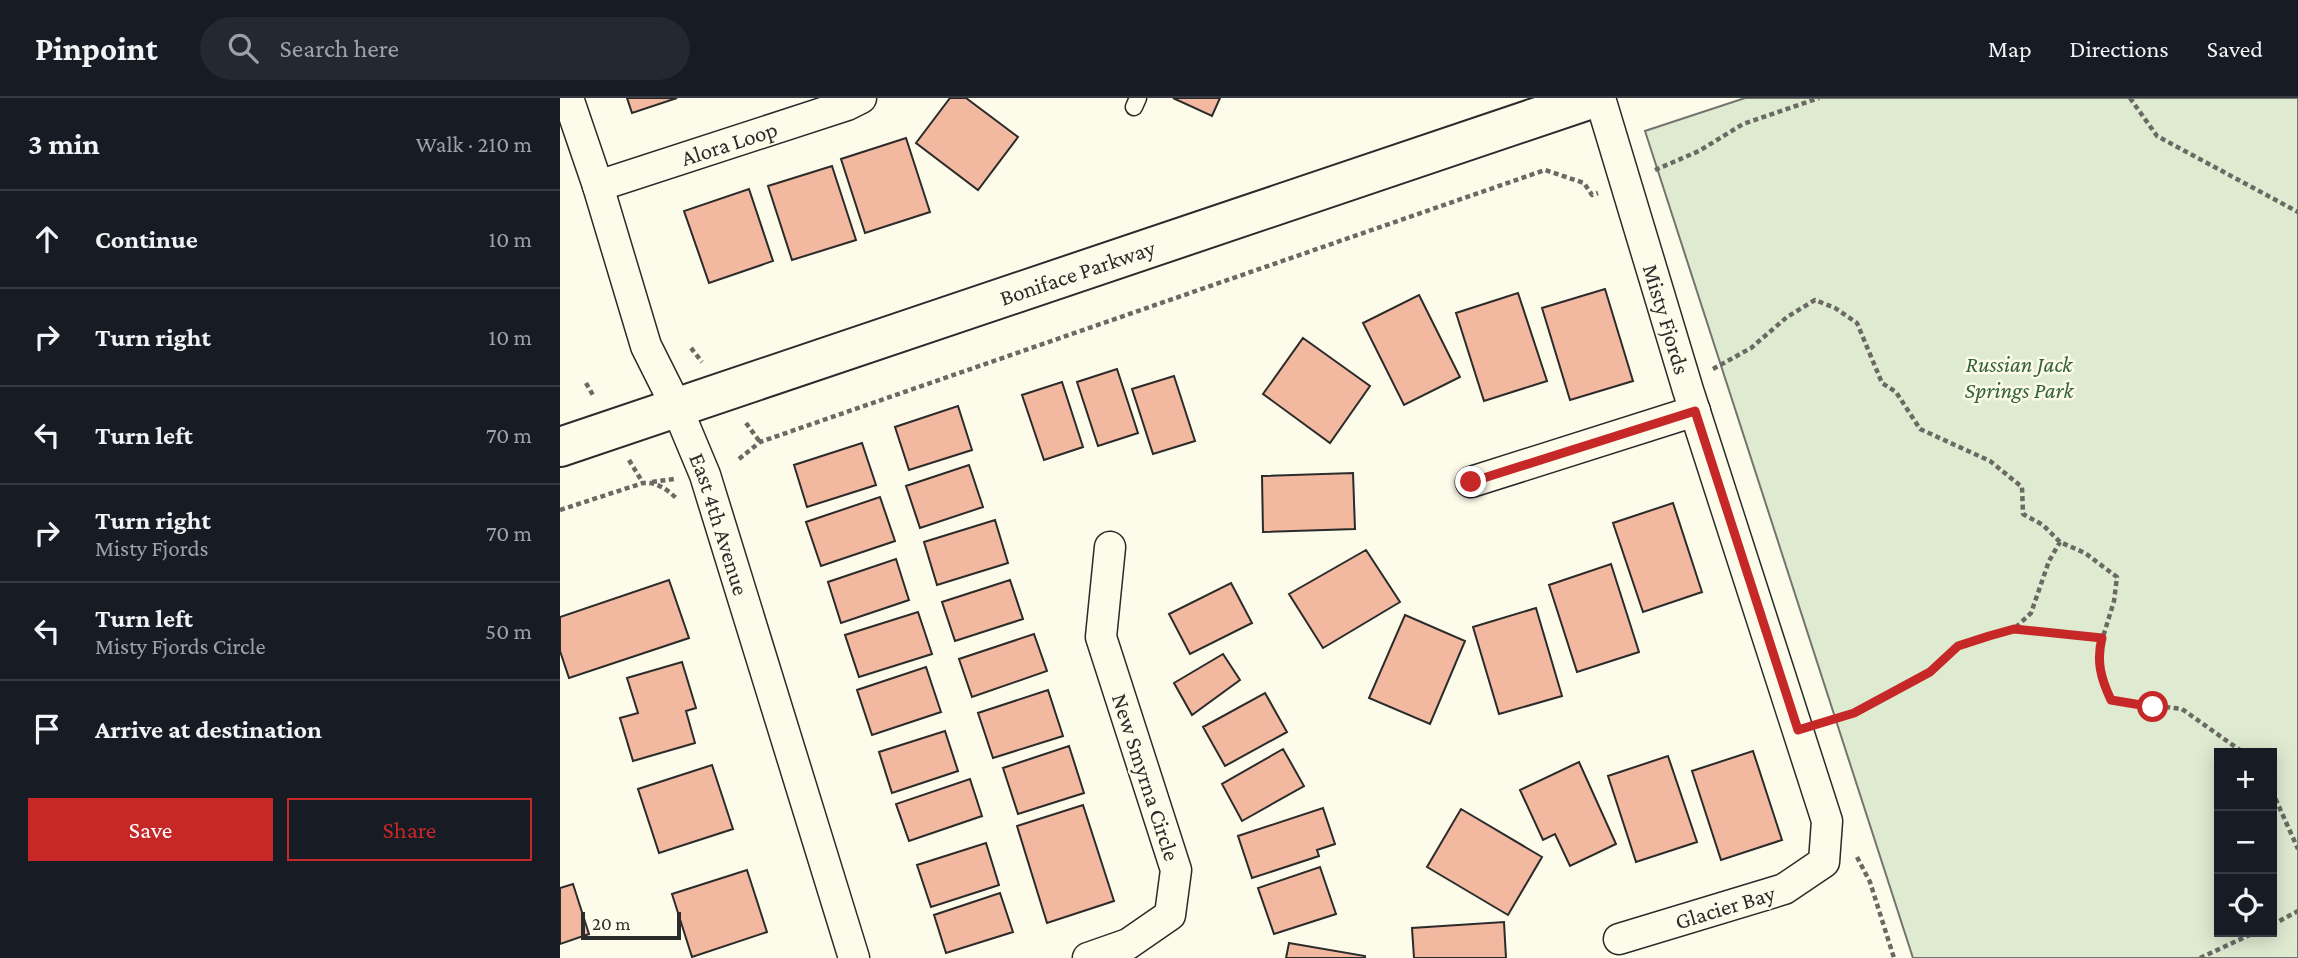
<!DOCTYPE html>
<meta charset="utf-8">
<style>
:root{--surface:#171b24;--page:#242831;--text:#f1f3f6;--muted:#9ea1a6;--line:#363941;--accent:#c62828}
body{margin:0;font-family:"Crimson Pro",serif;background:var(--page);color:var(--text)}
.controls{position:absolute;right:21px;bottom:21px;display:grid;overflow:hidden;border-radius:0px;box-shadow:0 4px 18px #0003}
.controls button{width:63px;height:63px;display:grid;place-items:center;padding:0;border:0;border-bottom:2px solid var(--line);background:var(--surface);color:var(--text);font:35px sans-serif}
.scale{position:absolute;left:21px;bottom:18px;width:100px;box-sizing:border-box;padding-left:7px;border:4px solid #2b2b2b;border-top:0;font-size:19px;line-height:24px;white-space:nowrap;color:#2b2b2b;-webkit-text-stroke:5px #fdfbea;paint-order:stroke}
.stop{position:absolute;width:21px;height:21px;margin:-16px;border:5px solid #c62828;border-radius:50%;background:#fff}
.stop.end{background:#c62828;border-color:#fff;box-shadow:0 2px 7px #0008}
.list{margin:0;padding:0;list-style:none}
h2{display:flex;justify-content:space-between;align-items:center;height:91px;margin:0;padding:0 28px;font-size:30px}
h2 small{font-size:23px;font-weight:400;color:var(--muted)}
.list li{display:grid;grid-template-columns:46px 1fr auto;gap:21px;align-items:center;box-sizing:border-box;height:98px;padding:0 28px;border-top:2px solid var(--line)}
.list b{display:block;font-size:26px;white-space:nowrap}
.list p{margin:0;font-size:23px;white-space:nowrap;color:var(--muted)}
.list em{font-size:23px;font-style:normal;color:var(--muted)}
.actions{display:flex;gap:14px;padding:21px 28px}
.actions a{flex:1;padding:16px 0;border:2px solid var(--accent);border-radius:0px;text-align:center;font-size:24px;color:var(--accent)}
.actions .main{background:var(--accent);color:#fff}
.icon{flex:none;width:38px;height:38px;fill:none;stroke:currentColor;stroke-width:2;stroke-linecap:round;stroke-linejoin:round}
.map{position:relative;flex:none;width:1738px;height:860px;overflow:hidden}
header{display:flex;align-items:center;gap:42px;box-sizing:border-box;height:98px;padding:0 35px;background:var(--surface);border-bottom:2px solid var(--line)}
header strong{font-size:33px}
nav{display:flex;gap:38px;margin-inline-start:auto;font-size:24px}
.search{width:490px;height:63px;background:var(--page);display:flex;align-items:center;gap:18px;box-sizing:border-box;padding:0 24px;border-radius:38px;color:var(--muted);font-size:26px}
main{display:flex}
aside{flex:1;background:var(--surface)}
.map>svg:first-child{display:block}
</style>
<header>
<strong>Pinpoint</strong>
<div class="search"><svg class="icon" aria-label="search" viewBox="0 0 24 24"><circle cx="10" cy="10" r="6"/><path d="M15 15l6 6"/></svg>Search here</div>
<nav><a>Map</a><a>Directions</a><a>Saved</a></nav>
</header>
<main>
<aside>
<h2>3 min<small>Walk · 210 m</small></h2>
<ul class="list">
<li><svg class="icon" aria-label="ahead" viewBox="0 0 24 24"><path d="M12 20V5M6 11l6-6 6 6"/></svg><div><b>Continue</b></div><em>10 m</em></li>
<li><svg class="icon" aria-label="right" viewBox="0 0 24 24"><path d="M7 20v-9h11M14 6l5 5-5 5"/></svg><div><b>Turn right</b></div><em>10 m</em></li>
<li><svg class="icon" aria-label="left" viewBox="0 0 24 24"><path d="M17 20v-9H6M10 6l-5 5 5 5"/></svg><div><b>Turn left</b></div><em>70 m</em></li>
<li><svg class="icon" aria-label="right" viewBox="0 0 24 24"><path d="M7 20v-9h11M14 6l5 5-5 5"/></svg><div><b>Turn right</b><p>Misty Fjords</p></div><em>70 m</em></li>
<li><svg class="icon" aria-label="left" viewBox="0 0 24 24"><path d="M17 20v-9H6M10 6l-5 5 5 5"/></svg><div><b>Turn left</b><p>Misty Fjords Circle</p></div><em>50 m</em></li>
<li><svg class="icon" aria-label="arrive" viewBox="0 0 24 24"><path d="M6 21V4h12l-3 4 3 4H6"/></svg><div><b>Arrive at destination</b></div></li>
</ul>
<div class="actions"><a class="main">Save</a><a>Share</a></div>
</aside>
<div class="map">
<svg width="1738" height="860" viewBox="0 0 1738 860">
<rect width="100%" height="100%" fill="#fdfbea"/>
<path fill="#deebd1" stroke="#74746e" stroke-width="2" fill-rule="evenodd" d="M 1185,0 L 1738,0 L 1738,860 L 1353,860 L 1085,33 ZM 1712,655 L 1712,834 L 1659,834 L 1659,655 Z"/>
<path fill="#f2b8a0" stroke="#2b2b2b" stroke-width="2" d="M 67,0 L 117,0 L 72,15 Z
M 390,0 L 406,0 L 458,39 L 418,92 L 356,45 Z
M 613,0 L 660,0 L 652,18 Z
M 346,40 L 370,114 L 305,135 L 281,61 Z
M 272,68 L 296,142 L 232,162 L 208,88 Z
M 189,91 L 213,163 L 149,185 L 124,113 Z
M 1045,191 L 1073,283 L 1010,302 L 982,210 Z
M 958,195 L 987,283 L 924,303 L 896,215 Z
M 859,197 L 900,279 L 844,307 L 803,225 Z
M 743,240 L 810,288 L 770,345 L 703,296 Z
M 557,271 L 578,335 L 538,348 L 517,284 Z
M 614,278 L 635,343 L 593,356 L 572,291 Z
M 502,284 L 523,349 L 484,362 L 462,297 Z
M 398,308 L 412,352 L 349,372 L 335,329 Z
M 302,345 L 316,387 L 247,409 L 234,367 Z
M 409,367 L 423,409 L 360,430 L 346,388 Z
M 793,375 L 795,431 L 703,434 L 702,378 Z
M 320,399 L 335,443 L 261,468 L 246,424 Z
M 1113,405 L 1142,494 L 1083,514 L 1053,425 Z
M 435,422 L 448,465 L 377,487 L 364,444 Z
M 806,452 L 840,504 L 763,550 L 729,496 Z
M 336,461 L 349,502 L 281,525 L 268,484 Z
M 1051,466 L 1079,554 L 1017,574 L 989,487 Z
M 109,482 L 129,540 L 9,580 L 0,553 L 0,519 Z
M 450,482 L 463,521 L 395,543 L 382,504 Z
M 671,485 L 692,525 L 630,556 L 609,516 Z
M 976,510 L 1002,598 L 939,616 L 913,529 Z
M 358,514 L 372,556 L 299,579 L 285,537 Z
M 845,517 L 905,543 L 870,626 L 809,600 Z
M 474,536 L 487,573 L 412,599 L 399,561 Z
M 663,556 L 680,582 L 632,617 L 614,585 Z
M 122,564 L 136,610 L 126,613 L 135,645 L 73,663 L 60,620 L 78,615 L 67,580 Z
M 366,569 L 381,614 L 312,637 L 297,592 Z
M 488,592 L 503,638 L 433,660 L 418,615 Z
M 705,595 L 727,634 L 665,668 L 643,629 Z
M 385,633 L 398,673 L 332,695 L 319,654 Z
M 509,648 L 524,695 L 458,716 L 443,670 Z
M 723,651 L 744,688 L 682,723 L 662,686 Z
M 1193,653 L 1222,742 L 1161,762 L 1132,673 Z
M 1108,658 L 1137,744 L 1076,764 L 1048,678 Z
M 1019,664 L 1056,746 L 1010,768 L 995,736 L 983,742 L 960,692 Z
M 152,667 L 173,731 L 99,755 L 78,691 Z
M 410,681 L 422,718 L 349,743 L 336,706 Z
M 523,707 L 554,803 L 487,825 L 457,728 Z
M 763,710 L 775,746 L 757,752 L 759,758 L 692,780 L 678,738 Z
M 901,711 L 982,759 L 948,817 L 867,769 Z
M 426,745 L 439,787 L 371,809 L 357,767 Z
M 760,769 L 776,816 L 714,836 L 698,790 Z
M 187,772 L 207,834 L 132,859 L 112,796 Z
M 13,786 L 29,836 L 0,846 L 0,790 Z
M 440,795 L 453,834 L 386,855 L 374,817 Z
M 944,824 L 946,860 L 854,860 L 852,830 Z
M 729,845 L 805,858 L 805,860 L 726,860 Z"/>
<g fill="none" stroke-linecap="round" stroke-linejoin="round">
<defs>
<path id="service" d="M 574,9 L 578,0"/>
<g id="minor">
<path id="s1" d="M 8,0 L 38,88 L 86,248 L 117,310 L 145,377 L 294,860"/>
<path id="s2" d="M 1040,0 L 1128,292 L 1267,723 L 1264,764 L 1224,791 L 1059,841"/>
<path id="s3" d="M 38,88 L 287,7 L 301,0"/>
<path d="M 911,384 L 1135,313"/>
<path d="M 528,860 L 568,846 L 610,817 L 616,772 L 541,539 L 550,449"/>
</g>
<g id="primary">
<path id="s4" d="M 0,349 L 1034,0"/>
</g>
</defs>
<use href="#service" stroke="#2b2b2b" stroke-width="19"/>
<use href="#minor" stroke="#2b2b2b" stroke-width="33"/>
<use href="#primary" stroke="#2b2b2b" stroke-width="42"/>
<path stroke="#6a6964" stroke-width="4.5" stroke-dasharray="5 3.5" stroke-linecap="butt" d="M 1570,0 L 1597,38 L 1738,114
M 1095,72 L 1139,53 L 1183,26 L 1259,0
M 131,250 L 142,264
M 1153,271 L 1191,250 L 1227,219 L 1255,202 L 1275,210 L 1297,225 L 1322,285 L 1336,294 L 1360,331 L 1430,363 L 1462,389 L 1463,416 L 1483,427 L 1500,444 L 1525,455 L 1557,479 L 1554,503 L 1539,552 L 1540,578 L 1551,602 L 1622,611 L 1684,655
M 26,285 L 34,299
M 186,325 L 200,344
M 179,361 L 200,344 L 985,72 L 1024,85 L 1032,97 L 1038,95
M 69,362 L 83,385
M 92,384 L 114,381
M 0,412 L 83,385 C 97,384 107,391 117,401
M 1454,531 L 1542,540
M 1268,622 L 1294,615 L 1369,574 L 1398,548 L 1454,531 L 1471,515 L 1489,463 L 1500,444
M 1712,693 L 1738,751
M 1297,759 L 1310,784 L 1334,860
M 1712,827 L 1738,813
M 1640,860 L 1696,834"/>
<use href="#service" stroke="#fdfbea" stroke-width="16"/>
<use href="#minor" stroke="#fdfbea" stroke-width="30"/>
<use href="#primary" stroke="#fdfbea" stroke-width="38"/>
</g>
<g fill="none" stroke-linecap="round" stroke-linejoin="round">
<path stroke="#c62828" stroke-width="9" d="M 911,384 L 1135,313 L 1238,632 L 1294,615 L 1370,574 L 1398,548 L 1429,538 L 1454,531 L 1542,540 C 1536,563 1541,581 1551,602 L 1593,609"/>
</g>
<g text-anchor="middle" stroke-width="5" stroke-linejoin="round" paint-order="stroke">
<g font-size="23" fill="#2b2b2b" stroke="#fdfbea">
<text dy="8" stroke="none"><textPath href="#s3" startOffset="138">Alora Loop</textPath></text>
<text dy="8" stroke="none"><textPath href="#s4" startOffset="546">Boniface Parkway</textPath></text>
<text dy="8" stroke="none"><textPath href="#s2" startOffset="231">Misty Fjords</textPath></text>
<text dy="8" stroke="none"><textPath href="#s1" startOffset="453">East 4th Avenue</textPath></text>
<text transform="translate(586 679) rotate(72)" y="8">New Smyrna Circle</text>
<text transform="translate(1165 809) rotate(-17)" y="8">Glacier Bay</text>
</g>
<g font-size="23" font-style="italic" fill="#34623c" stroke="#fdfbea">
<text x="1459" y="274">Russian Jack<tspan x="1459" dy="26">Springs Park</tspan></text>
</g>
</g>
</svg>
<div class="controls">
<button>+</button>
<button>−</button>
<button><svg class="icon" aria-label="locate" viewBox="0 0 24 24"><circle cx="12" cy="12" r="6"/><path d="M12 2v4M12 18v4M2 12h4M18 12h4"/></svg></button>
</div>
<div class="scale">20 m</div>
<div class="stop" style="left:1593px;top:609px"></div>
<div class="stop end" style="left:911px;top:384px"></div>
</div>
</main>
